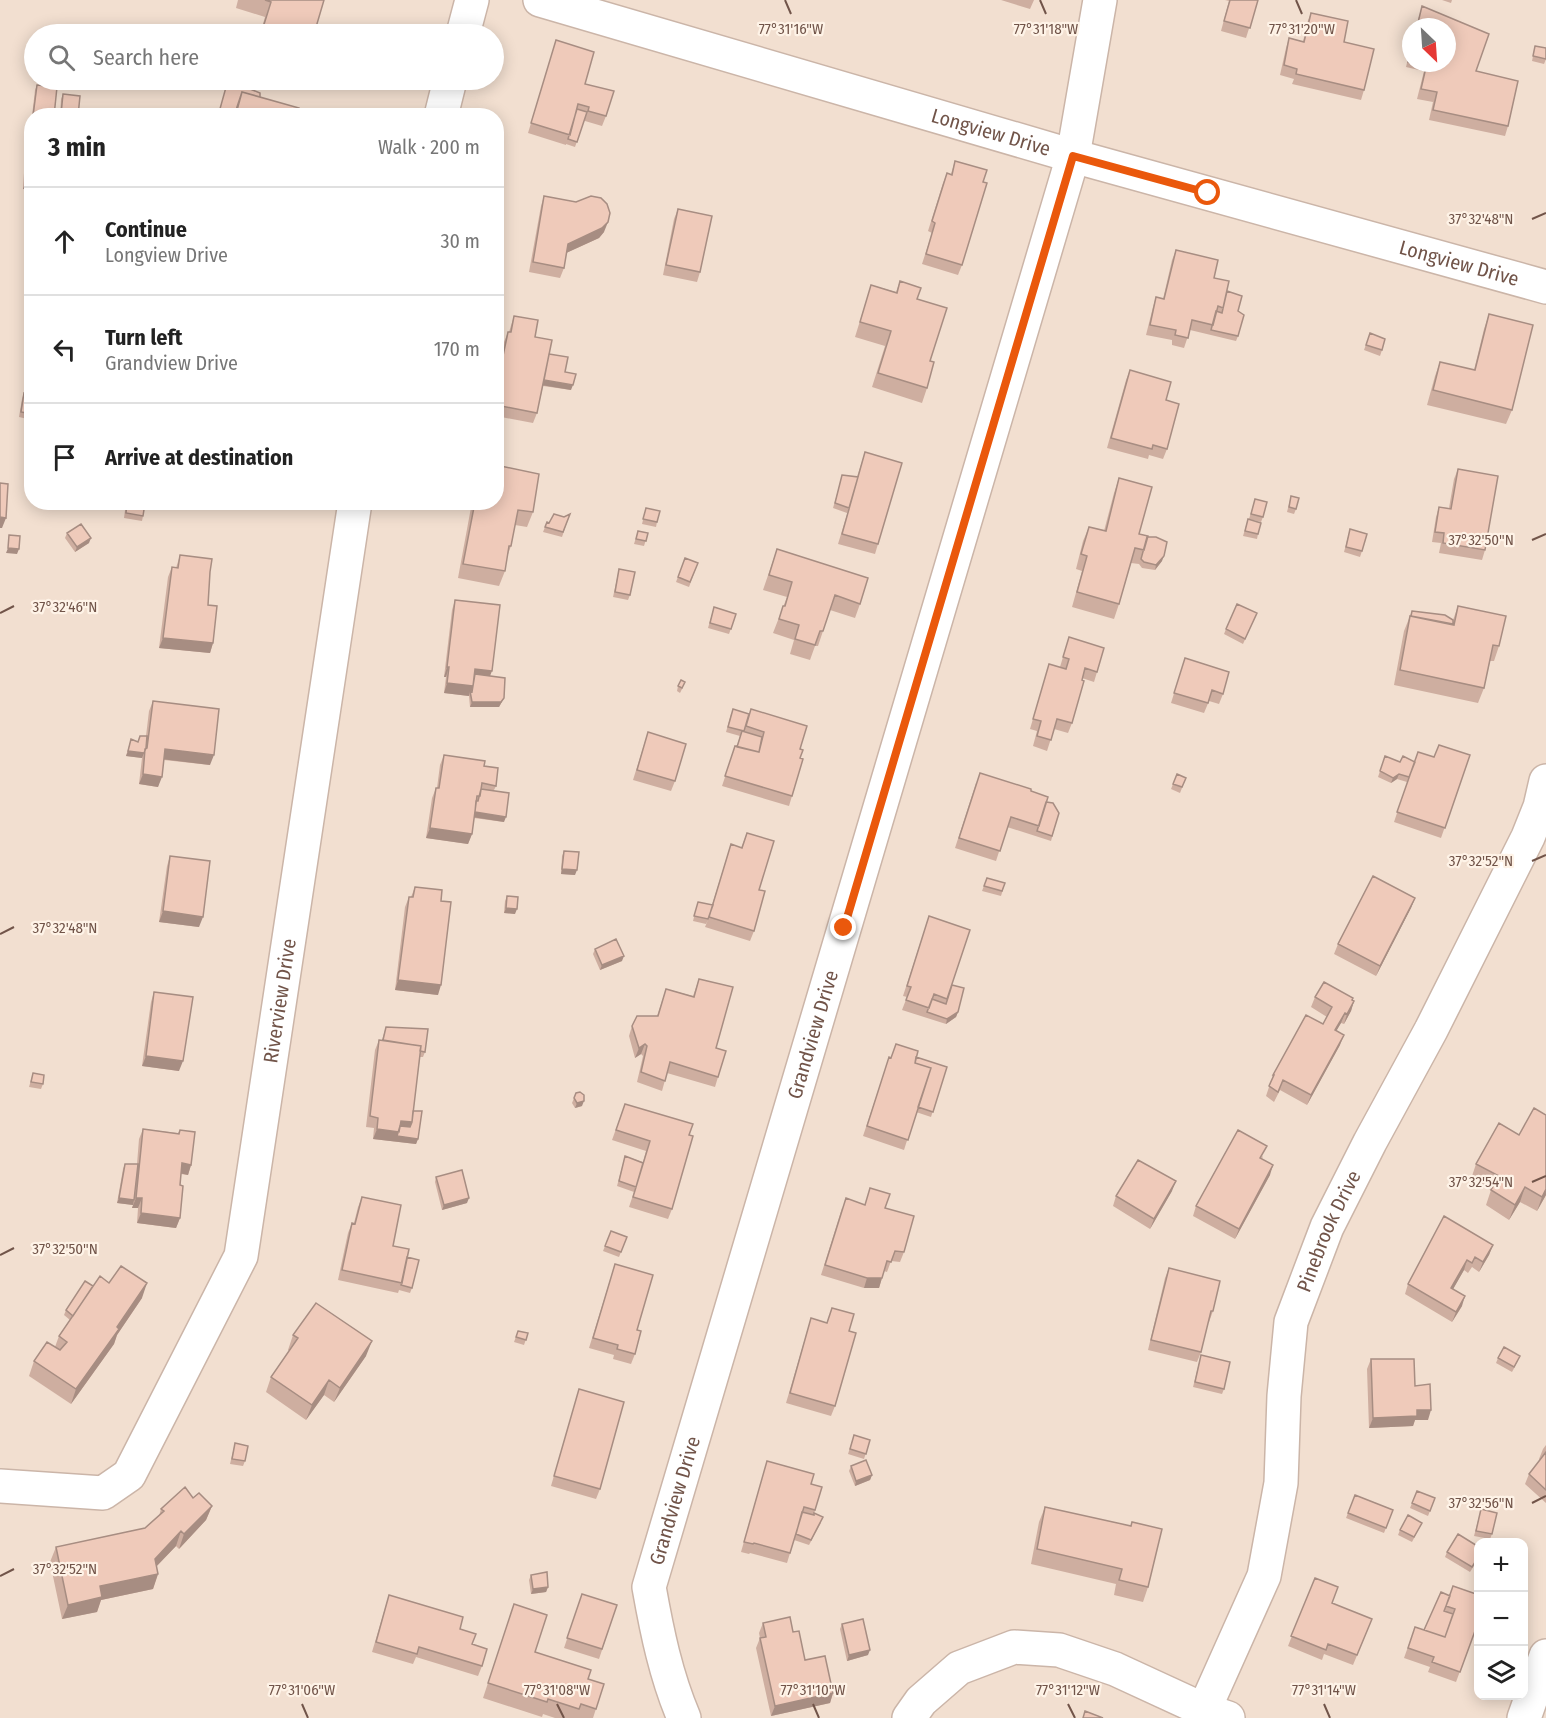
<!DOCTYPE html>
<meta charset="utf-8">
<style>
:root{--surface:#fff;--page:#f6f6f6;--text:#222;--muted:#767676;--line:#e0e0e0}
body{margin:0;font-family:"Fira Sans Condensed",sans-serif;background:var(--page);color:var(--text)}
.controls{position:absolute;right:18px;bottom:18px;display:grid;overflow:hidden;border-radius:12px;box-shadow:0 3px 15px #0003}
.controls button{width:54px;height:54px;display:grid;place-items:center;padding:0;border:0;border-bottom:2px solid var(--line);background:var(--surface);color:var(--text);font:30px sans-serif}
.compass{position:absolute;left:1402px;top:18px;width:54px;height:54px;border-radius:50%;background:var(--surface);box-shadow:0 3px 15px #0003;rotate:155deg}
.stop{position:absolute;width:18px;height:18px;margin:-14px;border:4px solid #ea580c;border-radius:50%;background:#fff}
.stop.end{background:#ea580c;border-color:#fff;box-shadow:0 2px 6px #0008}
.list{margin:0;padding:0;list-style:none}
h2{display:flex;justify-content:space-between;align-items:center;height:78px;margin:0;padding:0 24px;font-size:26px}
h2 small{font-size:20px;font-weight:400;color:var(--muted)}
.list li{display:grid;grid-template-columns:39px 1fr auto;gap:18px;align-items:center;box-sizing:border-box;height:108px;padding:0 24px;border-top:2px solid var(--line)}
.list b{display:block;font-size:22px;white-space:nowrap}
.list p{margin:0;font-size:20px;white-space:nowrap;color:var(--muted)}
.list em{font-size:20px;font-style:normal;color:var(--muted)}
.icon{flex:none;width:33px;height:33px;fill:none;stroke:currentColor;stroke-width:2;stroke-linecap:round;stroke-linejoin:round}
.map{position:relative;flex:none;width:1546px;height:1718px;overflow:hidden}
.search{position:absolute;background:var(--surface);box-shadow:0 3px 15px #0003;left:24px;top:24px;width:480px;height:66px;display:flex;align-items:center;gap:15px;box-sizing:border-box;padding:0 21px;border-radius:33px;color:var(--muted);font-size:22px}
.panel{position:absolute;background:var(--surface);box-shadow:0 3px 15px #0003;left:24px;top:108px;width:480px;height:402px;border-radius:24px}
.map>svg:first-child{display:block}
</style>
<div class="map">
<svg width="1546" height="1718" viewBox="0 0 1546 1718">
<rect width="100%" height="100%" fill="#fbeee1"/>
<path fill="#f2dfd0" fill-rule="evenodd" d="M 0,0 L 1546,0 L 1546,1718 L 0,1718 ZM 1411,27 L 1447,27 L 1447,63 L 1411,63 ZM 34,34 L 494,34 L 494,80 L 34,80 ZM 32,116 L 496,116 L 496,502 L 32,502 ZM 1478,1542 L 1524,1542 L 1524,1696 L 1478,1696 Z"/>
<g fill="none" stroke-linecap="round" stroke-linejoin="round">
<defs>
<g id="minor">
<path id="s1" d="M 540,0 L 1073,156 L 1546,287"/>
<path d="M 463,34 L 472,0"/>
<path d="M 441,116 L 450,80"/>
<path id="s2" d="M 0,1486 L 103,1493 L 129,1475 L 241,1256 L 355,502"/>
<path id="s3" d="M 1204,1710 L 1264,1576 L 1281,1483 L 1284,1396 L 1291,1322 L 1327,1227 L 1370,1142 L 1431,1030 L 1528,837 L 1540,807 L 1546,781"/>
<path id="s4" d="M 684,1718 C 666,1676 657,1632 649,1587 L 1073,156 L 1100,0"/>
<path d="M 909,1718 L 921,1701 L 959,1668 L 1014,1647 L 1059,1650 L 1115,1669 L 1204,1710 L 1228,1718"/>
<path d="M 1524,1718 L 1546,1656"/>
</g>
</defs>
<use href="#minor" stroke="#cbb5a8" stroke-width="36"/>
<use href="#minor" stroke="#fff" stroke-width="33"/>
</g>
<path fill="#ceaea0" d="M 238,0 L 324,0 L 314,34 L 260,34 L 265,17 L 236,8 Z
M 1001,0 L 1034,0 L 1030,9 Z
M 1225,0 L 1258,0 L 1246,38 L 1221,31 L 1229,1 Z
M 1442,0 L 1452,0 L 1451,3 Z
M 1422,6 L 1489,34 L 1476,71 L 1518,81 L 1508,126 L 1505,136 L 1429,120 L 1433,102 L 1417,99 L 1426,63 L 1447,63 L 1447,27 L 1416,27 Z
M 1311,13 L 1364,90 L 1361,100 L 1292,84 L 1294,79 L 1280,75 L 1286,48 L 1289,38 L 1303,42 L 1307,23 Z
M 556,40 L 606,116 L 602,126 L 585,121 L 585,118 L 575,147 L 566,144 L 566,145 L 528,133 Z
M 1411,46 L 1411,63 L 1426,63 L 1423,71 L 1406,67 Z
M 1535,46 L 1546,59 L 1544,64 L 1532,61 Z
M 37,85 L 54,116 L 32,116 L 35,90 Z
M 63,94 L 78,116 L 60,116 L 61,99 Z
M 27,152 L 32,152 L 32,190 L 23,189 L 25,157 Z
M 955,161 L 962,265 L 958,275 L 922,264 L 932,233 L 928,231 L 943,183 L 947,173 L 951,174 Z
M 544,196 L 576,202 L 604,232 L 599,238 L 566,253 L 564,268 L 560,278 L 529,272 L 541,206 Z
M 678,209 L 700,272 L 697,282 L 663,275 L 674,219 Z
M 1176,250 L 1214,278 L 1227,291 L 1238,311 L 1238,336 L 1236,341 L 1190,330 L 1184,348 L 1172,345 L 1172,340 L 1146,335 L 1153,307 L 1156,297 L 1163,299 L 1172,260 Z
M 900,281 L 917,299 L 930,361 L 927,388 L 922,403 L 872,387 L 885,346 L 855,337 L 871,285 L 896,292 Z
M 1489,314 L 1512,410 L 1506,424 L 1427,405 L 1435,376 L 1440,362 L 1474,370 L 1484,329 Z
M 514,316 L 535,337 L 565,372 L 571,390 L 543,386 L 537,413 L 533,423 L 496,416 L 496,381 L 504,342 L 508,332 L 509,332 Z
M 1370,333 L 1382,350 L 1380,356 L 1364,350 Z
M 1130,370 L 1166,400 L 1167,449 L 1163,459 L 1149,455 L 1148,459 L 1107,448 L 1126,380 Z
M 24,393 L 32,395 L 32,420 L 19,417 L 22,399 Z
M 865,452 L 878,544 L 875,554 L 838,544 L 848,511 L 847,513 L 833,508 L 841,480 L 857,477 Z
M 1458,469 L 1485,550 L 1482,560 L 1439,553 L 1441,543 L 1432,542 L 1436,517 L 1439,507 L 1449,508 L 1454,479 Z
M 1119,478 L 1139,534 L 1162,561 L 1155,570 L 1142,568 L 1139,564 L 1131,563 L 1119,604 L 1114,619 L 1072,607 L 1082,571 L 1076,569 L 1083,541 L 1089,527 L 1104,531 L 1114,493 Z
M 1291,496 L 1296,509 L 1294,514 L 1287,512 Z
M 1255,499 L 1263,517 L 1261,522 L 1249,519 Z
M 126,502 L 141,502 L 143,516 L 142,521 L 124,518 Z
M 472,502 L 496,502 L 533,512 L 527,527 L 515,525 L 511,546 L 507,557 L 505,571 L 499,586 L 458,578 Z
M 646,508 L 657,522 L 656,527 L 642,524 Z
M 570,514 L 562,537 L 543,532 L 547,522 L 549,523 Z
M 1248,519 L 1258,534 L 1257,539 L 1243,536 Z
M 1350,529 L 1362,551 L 1360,557 L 1344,552 Z
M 638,531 L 648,533 L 644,546 L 634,544 Z
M 67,533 L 89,543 L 75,552 L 65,538 Z
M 777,549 L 860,604 L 855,618 L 830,610 L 818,646 L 815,646 L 810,660 L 790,654 L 794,640 L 773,633 L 787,597 L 763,590 Z
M 180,555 L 210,572 L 208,605 L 213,643 L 210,653 L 159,648 L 168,577 L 172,567 L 176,568 Z
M 685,558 L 698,563 L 689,587 L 676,582 Z
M 619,569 L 630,595 L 628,600 L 613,597 Z
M 455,600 L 490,676 L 504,698 L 499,707 L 470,707 L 469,696 L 444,693 L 446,677 L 444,677 L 452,610 Z
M 1458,606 L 1499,646 L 1494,661 L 1490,661 L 1484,688 L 1478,703 L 1394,685 L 1404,631 L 1412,611 L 1453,620 Z
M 714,607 L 736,614 L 729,634 L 708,628 Z
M 1257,613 L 1243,644 L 1224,634 L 1226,629 Z
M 1069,637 L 1097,672 L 1094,682 L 1082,678 L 1072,723 L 1068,733 L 1054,729 L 1047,751 L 1033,746 L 1037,731 L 1030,729 L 1049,664 L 1060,667 Z
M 1182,668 L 1223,694 L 1219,704 L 1209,701 L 1204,713 L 1171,703 Z
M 678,686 L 683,687 L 680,693 L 677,691 Z
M 153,701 L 210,765 L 164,760 L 158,787 L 139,784 L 142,758 L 126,756 L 131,739 L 138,742 L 146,736 L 149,711 Z
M 731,714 L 800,749 L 800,758 L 792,796 L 789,806 L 722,786 L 732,756 L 737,747 L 740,736 L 726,732 Z
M 648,732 L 675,781 L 671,791 L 633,780 Z
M 444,755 L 484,766 L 496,786 L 494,790 L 504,822 L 474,818 L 472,834 L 468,844 L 426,838 L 432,798 L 436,788 L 437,788 L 440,765 Z
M 1470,755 L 1441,838 L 1394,822 L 1411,771 L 1407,782 L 1397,779 L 1391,783 L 1378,777 L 1385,756 L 1400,762 L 1414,761 L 1434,757 Z
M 1177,774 L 1186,778 L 1180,793 L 1171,789 Z
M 976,783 L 1031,791 L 1046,802 L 1059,813 L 1051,841 L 1007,827 L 996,861 L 955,848 Z
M 747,833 L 759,890 L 754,931 L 750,941 L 705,927 L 708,920 L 706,924 L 693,921 L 698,902 L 712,905 L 731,844 L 741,848 Z
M 564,851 L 575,875 L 561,874 L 562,856 Z
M 170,856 L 199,927 L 159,922 L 167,866 Z
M 987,878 L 1005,883 L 1001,896 L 982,891 Z
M 415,887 L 441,901 L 438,995 L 395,990 L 405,907 L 409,897 L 411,897 Z
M 507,896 L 515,914 L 504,913 L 505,901 Z
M 1415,898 L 1411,908 L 1376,976 L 1334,954 L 1338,944 Z
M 929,916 L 952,985 L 958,1012 L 956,1017 L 946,1024 L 902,1010 L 907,997 L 903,996 Z
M 595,949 L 622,961 L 600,970 L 593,954 Z
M 699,979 L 716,1048 L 718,1077 L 715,1087 L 667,1073 L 662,1091 L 637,1082 L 643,1056 L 641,1054 L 635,1058 L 629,1036 L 632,1026 L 657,1016 L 666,989 L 693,996 Z
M 154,992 L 179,1071 L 142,1066 L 151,1002 Z
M 1315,997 L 1352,1000 L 1354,1001 L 1351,1011 L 1344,1024 L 1341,1023 L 1336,1031 L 1340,1045 L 1307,1105 L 1280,1090 L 1274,1102 L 1266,1096 L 1273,1075 L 1323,1024 L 1327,1017 L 1311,1007 Z
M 386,1027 L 425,1052 L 423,1057 L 420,1057 L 413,1111 L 418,1139 L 416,1144 L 373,1139 L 374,1128 L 366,1127 L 375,1050 L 379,1040 L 382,1040 Z
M 916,1057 L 947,1067 L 931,1117 L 916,1112 L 904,1150 L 863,1136 L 886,1067 L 891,1058 Z
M 33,1073 L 43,1084 L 41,1089 L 29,1087 Z
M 574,1098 L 582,1106 L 575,1108 L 572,1103 Z
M 625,1104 L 689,1135 L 672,1209 L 668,1219 L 629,1207 L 634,1192 L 617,1186 L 625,1156 L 643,1162 L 646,1151 L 612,1140 Z
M 1546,1115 L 1546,1195 L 1537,1211 L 1520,1202 L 1509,1220 L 1486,1205 L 1491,1190 L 1471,1179 L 1476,1164 L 1519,1135 Z
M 143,1129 L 178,1133 L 180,1130 L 191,1165 L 188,1175 L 181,1174 L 180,1185 L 180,1218 L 176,1228 L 137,1223 L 138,1208 L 132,1208 L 133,1205 L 117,1203 L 123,1169 L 125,1164 L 137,1164 L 139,1139 Z
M 1263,1156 L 1262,1159 L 1270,1175 L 1235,1239 L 1193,1216 L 1196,1206 Z
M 436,1177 L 467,1203 L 442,1210 L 435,1182 Z
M 1172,1191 L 1150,1229 L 1113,1206 L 1116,1196 Z
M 362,1197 L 393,1246 L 407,1257 L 412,1288 L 410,1293 L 399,1290 L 398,1293 L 338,1280 L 348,1233 L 352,1223 L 354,1223 L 358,1207 Z
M 864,1204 L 885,1208 L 904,1252 L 900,1262 L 891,1261 L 887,1272 L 884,1271 L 879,1288 L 864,1288 L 821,1275 L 842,1208 Z
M 611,1231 L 627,1237 L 619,1257 L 603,1251 Z
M 1493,1245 L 1489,1255 L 1479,1272 L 1472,1267 L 1468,1273 L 1464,1270 L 1453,1289 L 1462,1306 L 1452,1322 L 1405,1294 L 1408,1284 Z
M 615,1264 L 637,1330 L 635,1354 L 631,1364 L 613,1359 L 614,1355 L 589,1348 Z
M 1169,1268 L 1213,1311 L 1209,1322 L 1208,1321 L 1201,1352 L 1197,1362 L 1148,1350 L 1165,1278 Z
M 109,1283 L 142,1298 L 117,1335 L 114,1344 L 71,1404 L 29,1376 L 34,1361 L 55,1347 L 59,1336 L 70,1320 L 64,1315 L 66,1310 L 93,1286 Z
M 832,1308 L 849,1331 L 835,1406 L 831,1416 L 786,1403 L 811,1318 L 827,1323 Z
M 518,1331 L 528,1333 L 524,1345 L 514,1342 Z
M 293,1335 L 366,1356 L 334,1402 L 324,1395 L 306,1420 L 266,1392 L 271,1377 L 289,1351 L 288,1350 Z
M 1201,1355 L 1224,1389 L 1222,1394 L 1193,1387 Z
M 1498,1358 L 1518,1361 L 1512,1372 L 1496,1363 Z
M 1371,1359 L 1415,1386 L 1428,1420 L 1415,1420 L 1413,1426 L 1369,1428 L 1367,1369 Z
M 579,1389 L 600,1489 L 596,1499 L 551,1486 Z
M 854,1435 L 870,1440 L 864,1459 L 848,1454 Z
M 235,1443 L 245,1461 L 243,1466 L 230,1464 Z
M 1546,1445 L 1546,1503 L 1525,1484 L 1529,1474 L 1540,1460 L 1539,1459 L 1543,1449 Z
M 767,1461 L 811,1484 L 816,1509 L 814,1513 L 821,1523 L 809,1545 L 794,1540 L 787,1563 L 750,1553 L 749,1554 L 741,1552 Z
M 851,1466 L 872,1475 L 870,1480 L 855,1486 L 849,1471 Z
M 1417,1491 L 1435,1498 L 1428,1516 L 1410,1508 Z
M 1355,1495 L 1393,1510 L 1384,1533 L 1346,1518 Z
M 212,1506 L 206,1520 L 179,1549 L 176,1546 L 156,1567 L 158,1574 L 153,1589 L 101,1600 L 97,1612 L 62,1619 L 50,1562 L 56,1547 L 145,1528 L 159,1516 L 161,1509 Z
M 1045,1507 L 1148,1587 L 1143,1602 L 1114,1595 L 1116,1584 L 1031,1564 L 1039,1522 Z
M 1481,1509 L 1492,1534 L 1490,1539 L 1474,1536 Z
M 1422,1523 L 1412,1542 L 1398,1535 L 1400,1530 Z
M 1479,1547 L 1479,1558 L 1470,1572 L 1445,1557 L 1447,1552 Z
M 531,1575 L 548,1587 L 546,1592 L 531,1594 L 529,1580 Z
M 1315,1578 L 1332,1603 L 1368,1629 L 1353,1665 L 1324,1654 L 1322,1660 L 1288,1646 Z
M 1441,1592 L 1479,1620 L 1456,1682 L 1428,1672 L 1430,1667 L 1404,1658 L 1415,1627 L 1424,1630 Z
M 582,1594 L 617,1605 L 599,1659 L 564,1648 Z
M 389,1595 L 460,1629 L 472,1644 L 482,1666 L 478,1676 L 416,1657 L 413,1664 L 372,1652 Z
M 514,1604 L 535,1652 L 588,1679 L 604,1684 L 593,1718 L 555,1718 L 543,1714 L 542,1717 L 483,1698 Z
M 763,1623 L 793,1632 L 805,1660 L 833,1693 L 830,1703 L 771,1716 L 756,1648 L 760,1638 L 759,1633 Z
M 842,1624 L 868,1655 L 847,1661 L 840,1629 Z"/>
<path fill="#a78d82" d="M 25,184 L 32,184 L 32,190 L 23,189 Z
M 608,222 L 604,232 L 599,238 L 564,254 L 568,244 Z
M 543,380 L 573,385 L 571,390 L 541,385 Z
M 0,517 L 6,518 L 2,528 L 0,528 Z
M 91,538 L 89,543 L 75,552 L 77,547 Z
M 8,548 L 19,549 L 17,554 L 6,553 Z
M 1164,556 L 1162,561 L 1155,570 L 1156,565 Z
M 163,638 L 213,643 L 210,653 L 159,648 Z
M 447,667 L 449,667 L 446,677 L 444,677 Z
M 475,669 L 492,671 L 488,681 L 473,679 Z
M 447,683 L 473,686 L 471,694 L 470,691 L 469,696 L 444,693 Z
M 504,698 L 499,707 L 470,707 L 472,702 Z
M 165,749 L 214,755 L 210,765 L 161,759 Z
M 128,751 L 144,753 L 142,758 L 126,756 Z
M 143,774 L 162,777 L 158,787 L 139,784 Z
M 1399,774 L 1397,779 L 1391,783 L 1393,778 Z
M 474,812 L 506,817 L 504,822 L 472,817 Z
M 430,828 L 472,834 L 468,844 L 426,838 Z
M 562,869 L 577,870 L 575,875 L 561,874 Z
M 1415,898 L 1411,908 L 1376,976 L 1380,966 Z
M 506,908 L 517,909 L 515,914 L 504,913 Z
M 163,911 L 203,917 L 199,927 L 159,922 Z
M 624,956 L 622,961 L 600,970 L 602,965 Z
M 398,980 L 441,985 L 438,995 L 395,990 Z
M 1354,1001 L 1351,1011 L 1344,1024 L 1347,1014 Z
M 958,1012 L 956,1017 L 946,1024 L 947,1019 Z
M 1345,1013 L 1341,1023 L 1331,1040 L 1335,1030 Z
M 1344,1035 L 1340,1045 L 1307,1105 L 1311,1095 Z
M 645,1044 L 641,1054 L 635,1058 L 639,1048 Z
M 146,1056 L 183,1061 L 179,1071 L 142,1066 Z
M 584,1101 L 582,1106 L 575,1108 L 577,1103 Z
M 401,1121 L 412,1122 L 408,1132 L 398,1131 Z
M 377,1129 L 399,1132 L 418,1139 L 416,1144 L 373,1139 Z
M 182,1163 L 191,1165 L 188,1175 L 179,1173 Z
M 1273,1165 L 1270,1175 L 1235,1239 L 1239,1229 Z
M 1176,1181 L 1172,1191 L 1150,1229 L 1154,1219 Z
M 1525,1187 L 1520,1202 L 1509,1220 L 1515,1205 Z
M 1546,1189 L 1546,1195 L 1537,1211 L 1542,1197 Z
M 119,1198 L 134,1200 L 133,1205 L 117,1203 Z
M 136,1198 L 142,1198 L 138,1208 L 132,1208 Z
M 469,1198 L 467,1203 L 442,1210 L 444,1205 Z
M 141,1213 L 180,1218 L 176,1228 L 137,1223 Z
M 1493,1245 L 1489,1255 L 1479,1272 L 1483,1262 Z
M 1467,1260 L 1464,1270 L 1448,1298 L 1451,1288 Z
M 867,1278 L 882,1278 L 879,1288 L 864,1288 Z
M 147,1283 L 142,1298 L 117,1335 L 114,1344 L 71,1404 L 76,1389 Z
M 1465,1296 L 1462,1306 L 1452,1322 L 1456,1312 Z
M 372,1341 L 366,1356 L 334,1402 L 340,1388 Z
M 329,1380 L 324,1395 L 306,1420 L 312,1405 Z
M 1417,1410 L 1431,1410 L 1428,1420 L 1415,1420 L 1413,1426 L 1369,1428 L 1373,1418 Z
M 872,1475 L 870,1480 L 855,1486 L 856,1481 Z
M 212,1506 L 206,1520 L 179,1549 L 184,1534 Z
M 181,1531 L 176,1546 L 149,1574 L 155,1559 Z
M 158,1574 L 153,1589 L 101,1600 L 97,1612 L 62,1619 L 68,1605 L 100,1586 Z
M 548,1587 L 546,1592 L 531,1594 L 533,1589 Z
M 870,1650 L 868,1655 L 847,1661 L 849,1655 Z
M 833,1693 L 830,1703 L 771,1716 L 775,1706 Z"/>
<path fill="#efcaba" stroke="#a78d82" stroke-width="1.5" d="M 265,0 L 324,0 L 314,34 L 261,34 L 271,2 Z
M 1230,0 L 1258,0 L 1250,28 L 1224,21 Z
M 1422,6 L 1489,34 L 1476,71 L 1518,81 L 1508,126 L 1433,110 L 1437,92 L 1421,89 L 1427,63 L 1447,63 L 1447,27 L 1417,27 Z
M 1311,13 L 1348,21 L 1344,42 L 1374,49 L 1364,90 L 1296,74 L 1297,69 L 1284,65 L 1289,38 L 1304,42 Z
M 556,40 L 594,52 L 585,84 L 614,91 L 606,116 L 588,111 L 589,107 L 578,104 L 570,135 L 531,123 Z
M 1535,46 L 1546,48 L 1546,59 L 1533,56 Z
M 1411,49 L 1411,63 L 1408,62 Z
M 1412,63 L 1426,63 L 1425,66 Z
M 228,80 L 260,93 L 260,97 L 242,92 L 234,116 L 218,116 Z
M 37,85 L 57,87 L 54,116 L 33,116 Z
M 242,92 L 299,108 L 297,116 L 240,116 L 236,114 Z
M 63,94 L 80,96 L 78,116 L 61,114 Z
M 577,109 L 587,112 L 577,142 L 568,139 Z
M 27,152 L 32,152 L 32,184 L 25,184 Z
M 955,161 L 987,170 L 983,182 L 987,183 L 962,265 L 926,254 L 935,223 L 932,221 L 947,173 L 952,175 Z
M 544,196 L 576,202 L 591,196 L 601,198 L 607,204 L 610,213 L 608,222 L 602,228 L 568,244 L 564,268 L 533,262 Z
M 678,209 L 712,216 L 700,272 L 666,265 Z
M 1176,250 L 1218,260 L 1214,278 L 1229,281 L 1223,308 L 1218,306 L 1213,325 L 1192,320 L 1188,338 L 1175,335 L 1176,330 L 1150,325 L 1156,297 L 1164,299 Z
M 900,281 L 921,288 L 917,299 L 947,308 L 930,361 L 934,362 L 927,388 L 878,373 L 891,331 L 860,322 L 871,285 L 897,293 Z
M 1227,291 L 1242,296 L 1238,311 L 1244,315 L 1238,336 L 1211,330 L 1216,311 L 1222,313 Z
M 1489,314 L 1533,325 L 1512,410 L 1433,390 L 1440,362 L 1475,370 Z
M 514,316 L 538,320 L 535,337 L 552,340 L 537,413 L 496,405 L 496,389 L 508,332 L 511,332 Z
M 1370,333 L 1385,339 L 1382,350 L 1366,345 Z
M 549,354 L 568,357 L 565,372 L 576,374 L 573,385 L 544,380 Z
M 1130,370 L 1171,382 L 1166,400 L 1179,404 L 1167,449 L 1153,445 L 1152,449 L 1111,438 Z
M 24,393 L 32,395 L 32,414 L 21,412 Z
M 865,452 L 902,463 L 878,544 L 842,534 Z
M 496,465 L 539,474 L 533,512 L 518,510 L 511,546 L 509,546 L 505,571 L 463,564 L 475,502 L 496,502 Z
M 1458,469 L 1498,476 L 1485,550 L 1443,543 L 1444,533 L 1435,532 L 1439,507 L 1451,509 Z
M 842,475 L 858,477 L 849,508 L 835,503 Z
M 1119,478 L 1152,487 L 1139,534 L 1148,536 L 1144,550 L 1135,548 L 1119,604 L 1077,592 L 1087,556 L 1081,554 L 1089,527 L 1106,531 Z
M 0,483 L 8,484 L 6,518 L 0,517 Z
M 1291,496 L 1299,498 L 1296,509 L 1289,507 Z
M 1255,499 L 1267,502 L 1263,517 L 1251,514 Z
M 127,502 L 145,503 L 143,516 L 126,513 Z
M 646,508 L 660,511 L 657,522 L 643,519 Z
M 554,514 L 564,517 L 570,514 L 563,532 L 545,527 L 547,522 L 549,523 Z
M 1248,519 L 1261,523 L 1258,534 L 1245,531 Z
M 81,524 L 91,538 L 77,547 L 67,533 Z
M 1350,529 L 1367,534 L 1362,551 L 1346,547 Z
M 638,531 L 648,533 L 646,541 L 636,539 Z
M 9,535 L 20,536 L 19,549 L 8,548 Z
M 1147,537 L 1156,537 L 1167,542 L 1164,556 L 1156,565 L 1144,562 L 1141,559 Z
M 777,549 L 868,578 L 860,604 L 835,595 L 823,631 L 820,631 L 815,645 L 795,639 L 799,625 L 779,619 L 783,606 L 785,606 L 792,582 L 769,575 Z
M 180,555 L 212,559 L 210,572 L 208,605 L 217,606 L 213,643 L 163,638 L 172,567 L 178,568 Z
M 685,558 L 698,563 L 690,582 L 678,577 Z
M 619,569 L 635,572 L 630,595 L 615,592 Z
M 455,600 L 500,605 L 492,671 L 475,669 L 473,686 L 447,683 L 449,667 L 447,667 Z
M 1237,604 L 1257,613 L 1245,639 L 1226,629 Z
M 1458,606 L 1506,616 L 1499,646 L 1493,645 L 1484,688 L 1400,670 L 1410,616 L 1454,625 Z
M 714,607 L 736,614 L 731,629 L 710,623 Z
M 1412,611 L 1445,615 L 1453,620 L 1453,624 L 1411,616 Z
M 1069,637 L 1104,648 L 1097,672 L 1085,668 L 1082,680 L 1084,681 L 1072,723 L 1057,719 L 1051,740 L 1037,736 L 1041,721 L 1033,719 L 1049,664 L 1066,669 L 1069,659 L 1063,657 Z
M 1185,658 L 1229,672 L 1223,694 L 1212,690 L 1208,703 L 1174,693 Z
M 475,674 L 505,678 L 504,698 L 501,702 L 472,702 L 470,691 L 472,692 Z
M 681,680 L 685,682 L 682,688 L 678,686 Z
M 153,701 L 219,709 L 214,755 L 165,749 L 162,777 L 143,774 L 145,749 L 147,748 Z
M 733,709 L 749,714 L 744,731 L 728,727 Z
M 751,709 L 807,726 L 800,749 L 803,750 L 800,758 L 803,759 L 792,796 L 725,776 L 735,746 L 759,752 L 764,732 L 746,726 Z
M 742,731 L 762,737 L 759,752 L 737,747 Z
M 648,732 L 686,744 L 675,781 L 637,770 Z
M 140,736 L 147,736 L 146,748 L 144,753 L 128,751 L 131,739 L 138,742 Z
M 1439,745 L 1470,755 L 1445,828 L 1397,812 L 1418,752 L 1434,757 Z
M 444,755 L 485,761 L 484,766 L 498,768 L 496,786 L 482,783 L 480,796 L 477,796 L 472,834 L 430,828 L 436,788 L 439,788 Z
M 1385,756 L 1400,762 L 1403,756 L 1415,762 L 1409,777 L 1399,774 L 1393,778 L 1380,771 Z
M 980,773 L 1031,789 L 1031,791 L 1048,797 L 1039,826 L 1011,817 L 1000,851 L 959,838 Z
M 1177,774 L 1186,778 L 1182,787 L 1173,784 Z
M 481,789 L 509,793 L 506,817 L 475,812 L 476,801 L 478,801 Z
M 1046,802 L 1053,803 L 1059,813 L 1052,836 L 1037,831 Z
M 747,833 L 774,841 L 759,890 L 765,891 L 754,931 L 709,917 L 731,844 L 742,848 Z
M 564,851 L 579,852 L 577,870 L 562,869 Z
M 170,856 L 210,861 L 203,917 L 163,911 Z
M 1373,876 L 1415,898 L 1380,966 L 1338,944 Z
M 987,878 L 1005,883 L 1002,891 L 984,886 Z
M 415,887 L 442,890 L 441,901 L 451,902 L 441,985 L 398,980 L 409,897 L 413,897 Z
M 507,896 L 518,897 L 517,909 L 506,908 Z
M 698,902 L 713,905 L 708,919 L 694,916 Z
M 929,916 L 970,930 L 947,999 L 934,994 L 929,1008 L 906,1000 L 911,987 L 907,986 Z
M 616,939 L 624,956 L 602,965 L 595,949 Z
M 699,979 L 733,987 L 716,1048 L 726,1051 L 718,1077 L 670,1062 L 665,1081 L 641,1072 L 647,1046 L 645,1044 L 639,1048 L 632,1026 L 637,1016 L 658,1016 L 666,989 L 694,997 Z
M 1324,982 L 1353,998 L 1352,1000 L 1354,1001 L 1347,1014 L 1345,1013 L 1335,1030 L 1344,1035 L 1311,1095 L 1283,1080 L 1278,1092 L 1269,1086 L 1274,1075 L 1273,1075 L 1306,1015 L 1323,1024 L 1332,1007 L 1315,997 Z
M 952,985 L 964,988 L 958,1012 L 947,1019 L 927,1012 L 932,999 L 946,1004 Z
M 154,992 L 193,997 L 183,1061 L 146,1056 Z
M 386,1027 L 428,1029 L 425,1052 L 420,1051 L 421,1046 L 383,1040 Z
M 379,1040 L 421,1046 L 412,1122 L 401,1121 L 399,1132 L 377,1129 L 378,1118 L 370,1116 Z
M 896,1044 L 918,1051 L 915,1063 L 931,1068 L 908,1140 L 867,1126 L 889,1057 L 891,1058 Z
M 916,1057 L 947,1067 L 933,1112 L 918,1107 L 931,1068 L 915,1063 Z
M 33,1073 L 44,1075 L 43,1084 L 31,1082 Z
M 580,1092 L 584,1095 L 584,1101 L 577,1103 L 574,1098 L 576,1093 Z
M 625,1104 L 693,1124 L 689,1135 L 693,1136 L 672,1209 L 633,1197 L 650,1141 L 616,1130 Z
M 1534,1108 L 1546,1115 L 1546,1189 L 1542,1197 L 1525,1187 L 1515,1205 L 1491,1190 L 1499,1176 L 1476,1164 L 1499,1123 L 1519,1135 Z
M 413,1111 L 422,1111 L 418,1139 L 397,1136 L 400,1126 L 410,1127 L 412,1122 Z
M 143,1129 L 179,1134 L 180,1130 L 195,1132 L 191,1165 L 182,1163 L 180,1185 L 183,1186 L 180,1218 L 141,1213 L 142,1198 L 136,1198 Z
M 1238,1130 L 1267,1146 L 1260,1158 L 1273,1165 L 1239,1229 L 1196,1206 Z
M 625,1156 L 643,1163 L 636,1187 L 619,1181 Z
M 1138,1160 L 1176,1181 L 1154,1219 L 1116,1196 Z
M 125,1164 L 138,1164 L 134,1200 L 119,1198 Z
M 462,1170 L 469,1198 L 444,1205 L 436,1177 Z
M 870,1188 L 890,1194 L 885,1208 L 914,1216 L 904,1252 L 895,1251 L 891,1262 L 887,1261 L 882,1278 L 867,1278 L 825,1265 L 846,1198 L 865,1205 Z
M 362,1197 L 401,1205 L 393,1246 L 409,1249 L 402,1283 L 342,1270 L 352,1223 L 355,1224 Z
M 1444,1216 L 1493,1245 L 1483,1262 L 1475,1257 L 1472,1263 L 1467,1260 L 1451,1288 L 1465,1296 L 1456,1312 L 1408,1284 Z
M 611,1231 L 627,1237 L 621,1252 L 605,1246 Z
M 407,1257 L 419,1260 L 412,1288 L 401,1285 Z
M 615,1264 L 653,1275 L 637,1330 L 641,1331 L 635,1354 L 617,1349 L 618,1345 L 593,1338 Z
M 121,1266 L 147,1283 L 117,1327 L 119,1329 L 76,1389 L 34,1361 L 47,1342 L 60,1350 L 67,1342 L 59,1336 L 100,1276 L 109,1283 Z
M 1169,1268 L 1220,1281 L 1213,1311 L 1211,1311 L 1201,1352 L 1151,1340 Z
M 85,1281 L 93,1286 L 73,1316 L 66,1310 Z
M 316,1303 L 372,1341 L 340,1388 L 329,1380 L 312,1405 L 271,1377 L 298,1338 L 293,1335 Z
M 832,1308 L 854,1314 L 849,1331 L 856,1333 L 835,1406 L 790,1393 L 811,1318 L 827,1323 Z
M 518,1331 L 528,1333 L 526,1340 L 516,1337 Z
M 1504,1347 L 1520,1356 L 1514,1367 L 1498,1358 Z
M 1201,1355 L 1230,1362 L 1224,1389 L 1195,1382 Z
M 1371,1359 L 1414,1359 L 1415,1386 L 1430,1384 L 1431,1410 L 1417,1410 L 1417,1416 L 1373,1418 Z
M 579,1389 L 624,1402 L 600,1489 L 554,1476 Z
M 854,1435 L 870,1440 L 866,1454 L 850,1449 Z
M 235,1443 L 248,1446 L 245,1461 L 232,1459 Z
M 1546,1452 L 1546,1490 L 1529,1474 Z
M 866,1460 L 872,1475 L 856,1481 L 851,1466 Z
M 767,1461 L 814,1474 L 811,1484 L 822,1487 L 815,1510 L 804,1507 L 790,1553 L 754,1543 L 753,1544 L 744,1542 Z
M 185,1487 L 193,1498 L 199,1493 L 212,1506 L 184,1534 L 181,1531 L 155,1559 L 158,1574 L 100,1586 L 102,1597 L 68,1605 L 56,1547 L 145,1528 L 164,1511 L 161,1509 Z
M 1417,1491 L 1435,1498 L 1430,1511 L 1412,1503 Z
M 1355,1495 L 1393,1510 L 1386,1528 L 1348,1513 Z
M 1045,1507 L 1131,1526 L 1132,1522 L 1162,1529 L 1148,1587 L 1119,1580 L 1122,1569 L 1037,1549 Z
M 1481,1509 L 1497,1513 L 1492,1534 L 1476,1531 Z
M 802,1512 L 814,1515 L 814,1513 L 823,1517 L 811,1540 L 796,1534 Z
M 1408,1515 L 1422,1523 L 1414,1537 L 1400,1530 Z
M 1458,1534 L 1479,1547 L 1479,1556 L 1472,1567 L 1447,1552 Z
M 547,1572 L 548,1587 L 533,1589 L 531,1575 Z
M 1315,1578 L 1338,1587 L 1332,1603 L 1372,1619 L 1357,1655 L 1328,1644 L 1326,1650 L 1291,1636 Z
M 1453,1586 L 1479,1595 L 1479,1620 L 1460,1672 L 1432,1662 L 1434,1657 L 1408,1648 L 1415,1627 L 1445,1637 L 1455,1609 L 1446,1606 Z
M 1441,1592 L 1450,1596 L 1444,1611 L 1453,1614 L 1445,1637 L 1424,1630 Z
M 582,1594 L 617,1605 L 602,1649 L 567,1638 Z
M 389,1595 L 463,1617 L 460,1629 L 476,1634 L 472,1644 L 487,1649 L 482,1666 L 419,1647 L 417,1654 L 376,1642 Z
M 514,1604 L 547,1615 L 535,1652 L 591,1670 L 588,1679 L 604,1684 L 596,1709 L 581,1704 L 579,1709 L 548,1699 L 547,1702 L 488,1683 Z
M 790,1617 L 793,1632 L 799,1631 L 805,1660 L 825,1656 L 833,1693 L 775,1706 L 760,1638 L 766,1637 L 763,1623 Z
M 863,1619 L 870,1650 L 849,1655 L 842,1624 Z
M 1085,1711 L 1103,1718 L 1083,1718 Z"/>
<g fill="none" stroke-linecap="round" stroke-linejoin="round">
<path stroke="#ea580c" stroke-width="8" d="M 844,928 L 1073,156 L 1208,193"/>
</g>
<path fill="none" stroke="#715449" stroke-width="2" d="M 785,0 L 791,14M 1040,0 L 1046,14M 1296,0 L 1302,14M 1532,219 L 1546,213M 1532,540 L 1546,534M 0,613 L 14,606M 1532,861 L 1546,855M 0,934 L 14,927M 1532,1182 L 1546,1176M 0,1255 L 14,1248M 1532,1503 L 1546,1496M 0,1576 L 14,1569M 302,1704 L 308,1718M 557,1704 L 564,1718M 813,1704 L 819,1718M 1068,1704 L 1075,1718M 1324,1704 L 1330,1718"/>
<g text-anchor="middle" stroke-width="4.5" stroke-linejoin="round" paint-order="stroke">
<g font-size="20" fill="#715449" stroke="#fef3e7">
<text dy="7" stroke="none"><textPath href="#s1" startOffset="470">Longview Drive</textPath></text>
<text dy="7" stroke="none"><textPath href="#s1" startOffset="956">Longview Drive</textPath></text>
<text dy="7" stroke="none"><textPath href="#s2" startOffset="639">Riverview Drive</textPath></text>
<text dy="7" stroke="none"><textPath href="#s4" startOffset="712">Grandview Drive</textPath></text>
<text dy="7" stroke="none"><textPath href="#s3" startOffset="501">Pinebrook Drive</textPath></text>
<text dy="7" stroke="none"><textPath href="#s4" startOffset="226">Grandview Drive</textPath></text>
</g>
</g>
<g font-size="15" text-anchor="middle" fill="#715449" stroke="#fef3e7" stroke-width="4.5" stroke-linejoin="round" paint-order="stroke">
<text x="791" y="34">77°31'16"W</text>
<text x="1046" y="34">77°31'18"W</text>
<text x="1302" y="34">77°31'20"W</text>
<text x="1481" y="224">37°32'48"N</text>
<text x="1481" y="545">37°32'50"N</text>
<text x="65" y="612">37°32'46"N</text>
<text x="1481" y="866">37°32'52"N</text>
<text x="65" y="933">37°32'48"N</text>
<text x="1481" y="1187">37°32'54"N</text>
<text x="65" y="1254">37°32'50"N</text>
<text x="1481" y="1508">37°32'56"N</text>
<text x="65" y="1574">37°32'52"N</text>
<text x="302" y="1695">77°31'06"W</text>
<text x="557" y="1695">77°31'08"W</text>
<text x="813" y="1695">77°31'10"W</text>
<text x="1068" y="1695">77°31'12"W</text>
<text x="1324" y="1695">77°31'14"W</text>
</g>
</svg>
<div class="controls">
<button>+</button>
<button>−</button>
<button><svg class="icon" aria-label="layers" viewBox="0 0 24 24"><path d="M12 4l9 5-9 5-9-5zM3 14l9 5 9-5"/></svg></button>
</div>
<svg class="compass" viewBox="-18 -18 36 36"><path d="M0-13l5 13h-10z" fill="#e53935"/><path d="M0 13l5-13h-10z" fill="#767676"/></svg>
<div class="stop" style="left:1208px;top:193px"></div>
<div class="stop end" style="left:844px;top:928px"></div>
<div class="search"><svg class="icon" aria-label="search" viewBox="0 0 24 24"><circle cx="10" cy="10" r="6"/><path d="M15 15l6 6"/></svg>Search here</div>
<section class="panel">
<h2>3 min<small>Walk · 200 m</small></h2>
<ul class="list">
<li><svg class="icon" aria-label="ahead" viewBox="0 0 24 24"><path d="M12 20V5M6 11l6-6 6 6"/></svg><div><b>Continue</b><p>Longview Drive</p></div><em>30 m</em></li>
<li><svg class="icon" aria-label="left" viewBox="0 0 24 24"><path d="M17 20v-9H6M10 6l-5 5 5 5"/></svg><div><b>Turn left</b><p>Grandview Drive</p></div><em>170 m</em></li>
<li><svg class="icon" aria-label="arrive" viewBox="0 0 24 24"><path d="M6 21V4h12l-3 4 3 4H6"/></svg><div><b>Arrive at destination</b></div></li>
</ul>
</section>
</div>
